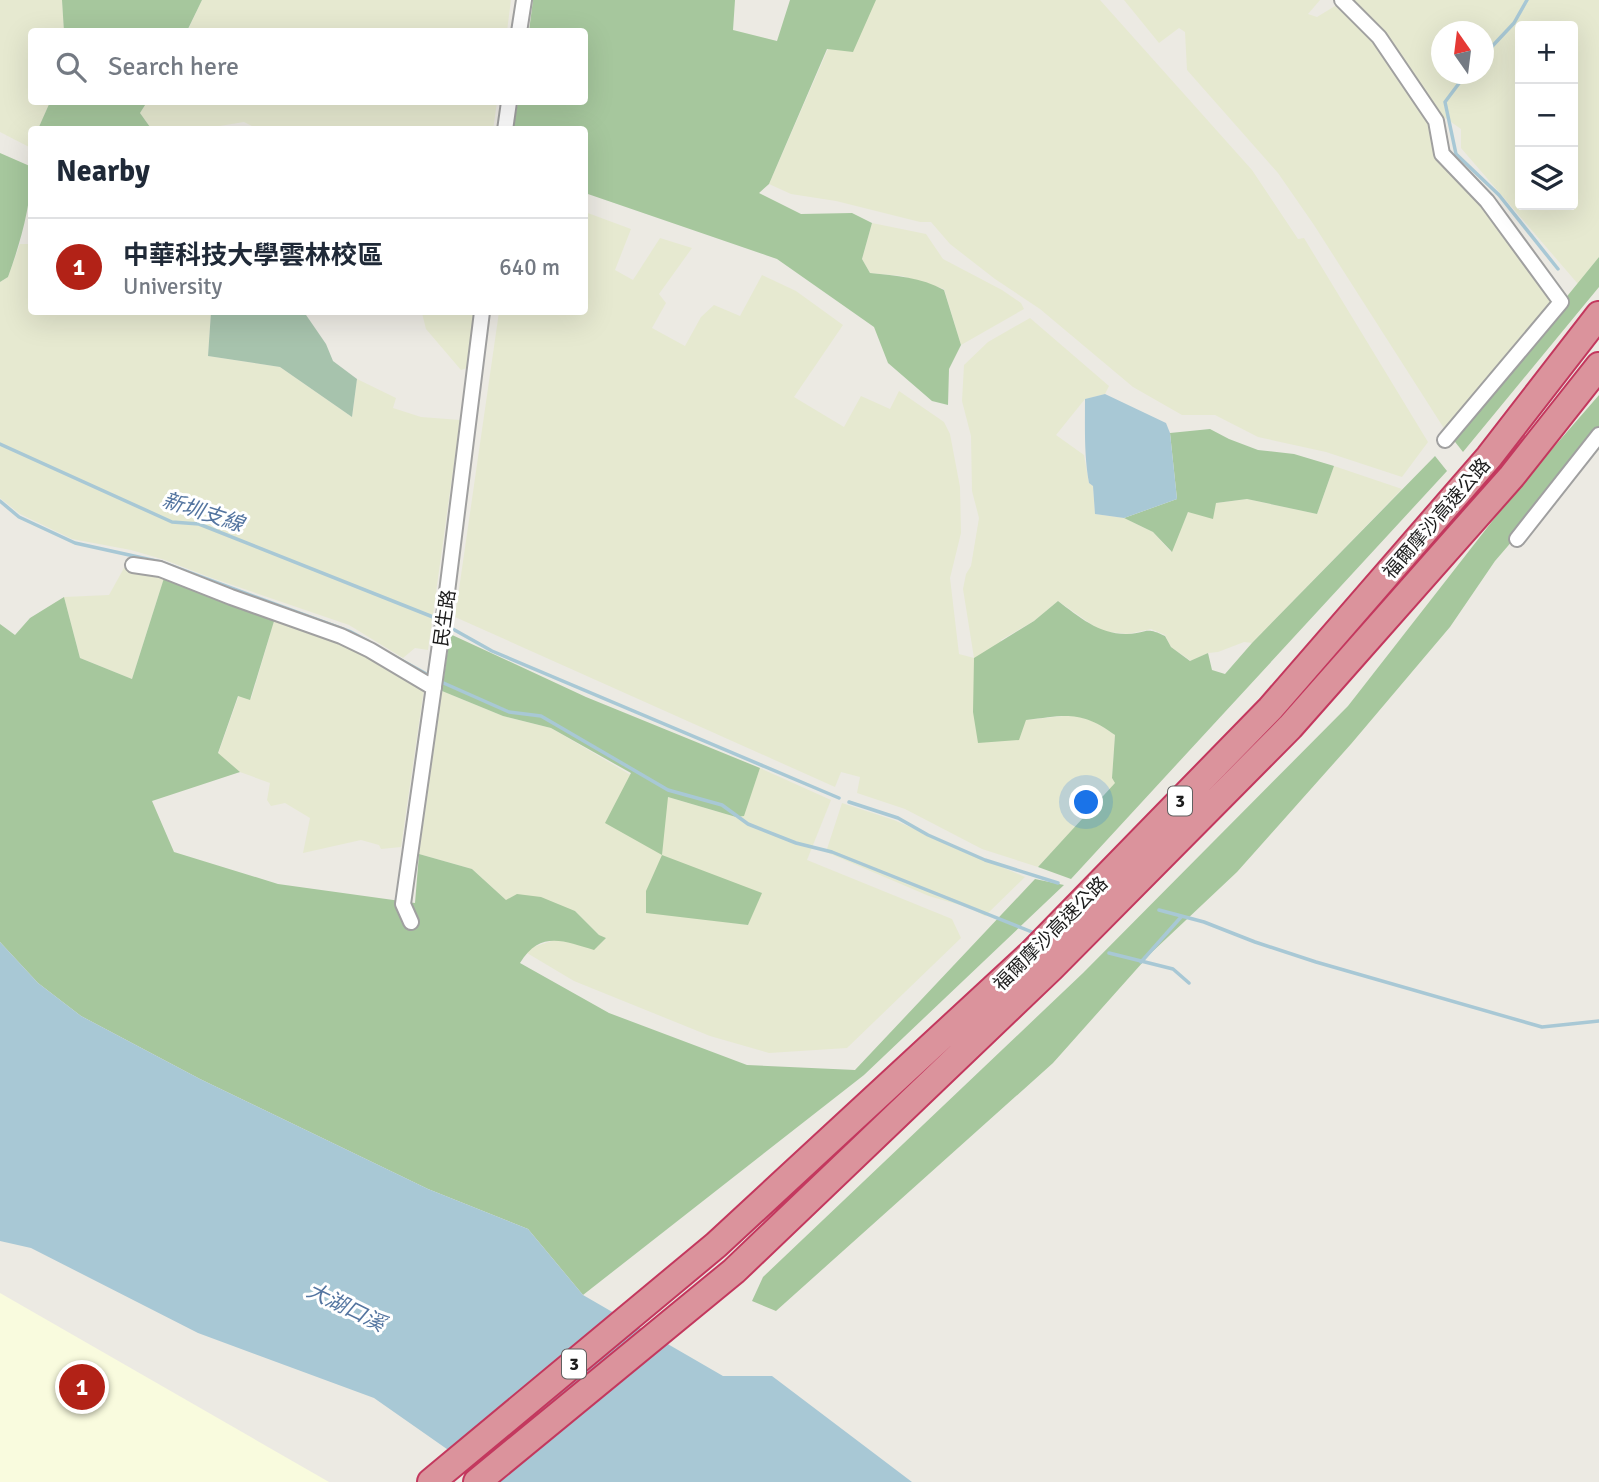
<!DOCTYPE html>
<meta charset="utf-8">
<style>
:root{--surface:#fff;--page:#f2f2f3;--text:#1f2937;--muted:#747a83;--line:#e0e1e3;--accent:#b22217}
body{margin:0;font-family:Signika,"Noto Sans TC",sans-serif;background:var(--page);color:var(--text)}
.controls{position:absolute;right:21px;top:21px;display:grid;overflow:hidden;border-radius:7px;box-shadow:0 7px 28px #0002}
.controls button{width:63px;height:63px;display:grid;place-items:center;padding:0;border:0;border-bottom:2px solid var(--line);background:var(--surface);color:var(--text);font:35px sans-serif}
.compass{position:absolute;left:1431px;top:21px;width:63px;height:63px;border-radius:50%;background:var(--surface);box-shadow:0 7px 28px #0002;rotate:346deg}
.you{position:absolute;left:1087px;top:803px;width:24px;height:24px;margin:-18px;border:5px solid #fff;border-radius:50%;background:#1a73e8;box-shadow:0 0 0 10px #1a73e833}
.badge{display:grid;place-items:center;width:46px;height:46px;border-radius:50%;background:var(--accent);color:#fff;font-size:23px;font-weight:700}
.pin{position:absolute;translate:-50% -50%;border:4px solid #fff;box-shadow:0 2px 7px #0006}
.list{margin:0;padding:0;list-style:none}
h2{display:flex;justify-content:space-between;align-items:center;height:91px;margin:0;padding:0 28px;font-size:30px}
h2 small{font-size:23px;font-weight:400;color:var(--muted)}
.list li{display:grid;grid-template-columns:46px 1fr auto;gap:21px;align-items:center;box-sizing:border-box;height:98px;padding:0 28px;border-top:2px solid var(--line)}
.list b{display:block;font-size:26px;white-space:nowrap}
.list p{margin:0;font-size:23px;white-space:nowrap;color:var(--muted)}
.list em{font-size:23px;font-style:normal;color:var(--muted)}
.icon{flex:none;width:38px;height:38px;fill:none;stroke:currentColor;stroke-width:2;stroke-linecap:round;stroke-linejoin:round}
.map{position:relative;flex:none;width:1599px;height:1482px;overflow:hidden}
.search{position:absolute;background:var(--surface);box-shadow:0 7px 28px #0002;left:28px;top:28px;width:560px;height:77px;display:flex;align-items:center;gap:18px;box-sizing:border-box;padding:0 24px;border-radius:7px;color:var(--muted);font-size:26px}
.panel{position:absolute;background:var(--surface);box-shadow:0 7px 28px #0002;left:28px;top:126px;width:560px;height:189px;border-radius:7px}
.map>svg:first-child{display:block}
</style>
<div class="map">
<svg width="1599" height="1482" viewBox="0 0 1599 1482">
<rect width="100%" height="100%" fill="#eceae3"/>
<path fill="#f9fbde" d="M 0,1293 L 329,1482 L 0,1482 Z"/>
<path fill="#e6e9d0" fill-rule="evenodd" d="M 0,0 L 62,0 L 64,31 L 32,32 L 32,102 L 50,102 L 38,129 L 32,130 L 31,148 L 0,132 Z
M 202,0 L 511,0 L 507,31 L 187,32 Z
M 876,0 L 1100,0 L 1252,170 L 1298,239 L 1304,238 L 1428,442 L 1402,477 L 1326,452 L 1258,437 L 1215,415 L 1182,415 L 1133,387 L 1040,309 L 995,279 L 950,244 L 931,222 L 920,222 L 836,201 L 791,194 L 769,184 L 828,49 Z
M 1124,0 L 1320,0 L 1308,14 L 1317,17 L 1335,6 L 1376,43 L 1428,119 L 1440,165 L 1464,186 L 1490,214 L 1557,304 L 1445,430 L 1314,225 L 1278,173 L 1187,70 L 1185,32 L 1179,28 L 1159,43 Z
M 1351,0 L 1599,0 L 1599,257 L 1578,284 L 1461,148 L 1461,129 L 1441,115 L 1383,32 ZM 1520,26 L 1573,26 L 1573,205 L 1520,205 ZM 1442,32 L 1484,32 L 1484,74 L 1442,74 Z
M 147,102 L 497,102 L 493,130 L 260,130 L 244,122 L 201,129 L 160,130 L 150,127 L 140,113 Z
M 585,212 L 631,229 L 615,270 L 633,280 L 660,238 L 692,248 L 659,294 L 666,303 L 652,328 L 685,346 L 701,317 L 714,305 L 740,316 L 762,275 L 796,291 L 843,325 L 794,397 L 844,427 L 861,396 L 890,409 L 899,391 L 944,422 L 950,434 L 960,487 L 961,533 L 950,578 L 959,654 L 974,658 L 963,589 L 966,574 L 971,566 L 979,518 L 972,491 L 971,436 L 962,401 L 964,365 L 988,342 L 1030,318 L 1109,386 L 1105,394 L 1085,399 L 1056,435 L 1084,455 L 1089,483 L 1093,486 L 1095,514 L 1124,518 L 1153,532 L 1171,552 L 1188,512 L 1216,503 L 1247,499 L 1317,514 L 1334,466 L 1402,489 L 1252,643 L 1244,642 L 1218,652 L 1208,653 L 1191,661 L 1171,647 L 1165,635 L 1151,629 L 1128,634 L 1101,631 L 1058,601 L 1034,621 L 1001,640 L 1026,720 L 1073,715 L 1096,722 L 1115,735 L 1112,778 L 1116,783 L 1038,867 L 982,849 L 905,809 L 857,793 L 860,777 L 841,772 L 835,787 L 455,617 L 499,312 L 584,312 Z
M 872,223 L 926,234 L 943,259 L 1002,290 L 1021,303 L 1024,309 L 961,345 L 944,289 L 902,276 L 870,273 L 862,259 Z
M 20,244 L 31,244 L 32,312 L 211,312 L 208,356 L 280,367 L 352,417 L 357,379 L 396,398 L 393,408 L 421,417 L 460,420 L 428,650 L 415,648 L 403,658 L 349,625 L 209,577 L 165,560 L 131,550 L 72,539 L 20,514 L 0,498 L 0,282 L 8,277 Z
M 419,312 L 474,312 L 467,368 L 461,370 L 426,329 L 422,313 Z
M 124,568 L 164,578 L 132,679 L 80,658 L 64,597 L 109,595 Z
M 275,618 L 343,641 L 424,689 L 401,847 L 381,849 L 379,845 L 361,840 L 303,853 L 310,818 L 285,803 L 271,806 L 267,800 L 270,783 L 240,772 L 218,754 L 239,695 L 251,699 Z
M 442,691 L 503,716 L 551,728 L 668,797 L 736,817 L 743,816 L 760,768 L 831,800 L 807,860 L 952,919 L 961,938 L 847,1048 L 769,1053 L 710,1036 L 574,981 L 527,953 L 530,948 L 558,939 L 599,935 L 575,911 L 506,900 L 472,869 L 419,854 ZM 761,893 L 748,925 L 696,918 Z
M 842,803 L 894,820 L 1025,877 L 985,916 L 970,908 L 929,896 L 826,852 Z"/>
<path fill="#a6c79d" d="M 62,0 L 202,0 L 187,31 L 64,32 Z
M 533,0 L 735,0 L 733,30 L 777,41 L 790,0 L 876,0 L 853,52 L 827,49 L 769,184 L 759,193 L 801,214 L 852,213 L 872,223 L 862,259 L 870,273 C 896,276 921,277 944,290 L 961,345 L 949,369 L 948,405 L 932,401 L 888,363 L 874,327 L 777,259 L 585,193 L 584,130 L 513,129 L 518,102 L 584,102 L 584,32 L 529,31 Z
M 50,102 L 147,102 L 140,113 L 150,127 L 160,129 L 38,129 Z
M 0,153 L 32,167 C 31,205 21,241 8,277 L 0,282 Z
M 1599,257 L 1599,287 L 1463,452 L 1452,438 Z
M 1599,395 L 1599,440 L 1495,561 L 1450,627 L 1351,744 L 1237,872 L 1151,953 L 1053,1063 L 776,1311 L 752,1301 L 763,1277 L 1083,973 L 1348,706 L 1515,492 Z
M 1210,429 L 1229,439 L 1258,450 L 1294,454 L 1334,466 L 1317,514 L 1247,499 L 1216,503 L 1213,519 L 1188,512 L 1172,552 L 1153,532 L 1124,518 L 1177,499 L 1170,433 Z
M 1435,456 L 1447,471 L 1071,879 L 1038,867 L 1115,783 L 1112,778 L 1115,735 C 1081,710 1066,715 1026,720 L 1019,740 L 978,743 L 973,712 L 974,658 L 1034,621 L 1058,601 C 1079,617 1100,635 1128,634 C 1147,633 1145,626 1165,636 L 1171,647 L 1190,661 L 1208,653 L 1212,670 L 1225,674 L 1252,643 Z
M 164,578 L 212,593 L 275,618 L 250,700 L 238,696 L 218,753 L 240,772 L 152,801 L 174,852 L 278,884 L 415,903 L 419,854 L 472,869 L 506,900 L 517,894 L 541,897 L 575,911 L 599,935 L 606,938 L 594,950 C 564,941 540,930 520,963 L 609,1013 L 747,1065 L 855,1070 L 1035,879 L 1064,885 L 864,1075 L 583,1295 L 528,1229 L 428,1189 L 200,1079 L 81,1016 L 38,983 L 0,942 L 0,624 L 15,635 L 30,618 L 64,597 L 80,658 L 132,679 Z
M 450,634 L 586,697 L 760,768 L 744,816 L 736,817 L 668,797 L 662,855 L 762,893 L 748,925 L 646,913 L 646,891 L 662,855 L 605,823 L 631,773 L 551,728 L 503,716 L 442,691 Z"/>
<path fill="#a7c3ad" d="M 211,312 L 304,312 L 326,344 L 333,361 L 357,379 L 352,417 L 280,367 L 208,356 Z"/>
<path fill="#a8c8d5" d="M 1105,394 L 1166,423 L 1170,433 L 1177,499 L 1124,518 L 1095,514 L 1093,486 L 1089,483 C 1084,455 1085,428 1085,399 Z
M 0,942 L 38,983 L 81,1016 L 200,1079 L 428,1189 L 528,1229 L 583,1295 L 723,1376 L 772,1376 L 912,1482 L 494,1482 L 374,1398 L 198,1333 L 31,1248 L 0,1241 Z"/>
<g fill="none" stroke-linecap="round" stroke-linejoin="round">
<path stroke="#a8c8d5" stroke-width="3.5" d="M 1484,55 L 1514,23 L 1527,0
M 1466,74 L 1445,102 L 1456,154 L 1499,195 L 1558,269
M 0,444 L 172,522 L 199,524 L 438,619
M 0,501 L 19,517 L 75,543 L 161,562 L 351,632 L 368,641
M 451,628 L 492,651 L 839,798
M 390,654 L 432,677
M 439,681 L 509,712 L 541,716 L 668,790 L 722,805 L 748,824 L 796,843 L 832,852 L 1037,934
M 849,802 L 898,818 L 928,835 L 985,860 L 1058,883
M 1159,910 L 1204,922 L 1255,942 L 1316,962 L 1542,1027 L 1599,1021
M 1109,953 L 1173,969 L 1189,983
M 1141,962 L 1181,917"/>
<defs>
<path id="minor" d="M 1342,0 L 1379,37 L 1436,121 L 1442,154 L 1487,201 L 1561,302 L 1445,440
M 519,32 L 524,0
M 505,130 L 509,102
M 1517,539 L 1599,435
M 133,565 L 160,569 L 231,597 L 341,636 L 370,650 L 434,688
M 411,922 L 403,904 L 444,616 L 482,312"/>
<path id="motorway" d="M 431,1482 L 716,1245 L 1032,953 L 1270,709 L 1489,457 L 1599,315
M 477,1482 L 734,1271 L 1051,968 L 1290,727 L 1512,476 L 1599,366"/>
</defs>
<use href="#minor" stroke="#a0a0a0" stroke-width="18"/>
<use href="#motorway" stroke="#c3385e" stroke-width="30"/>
<use href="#minor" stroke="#fff" stroke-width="14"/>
<use href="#motorway" stroke="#db939c" stroke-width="26"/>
</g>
<g text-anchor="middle" stroke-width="6" stroke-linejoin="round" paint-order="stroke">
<g fill="#fff" stroke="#606060" stroke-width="2">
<rect x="1168" y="786.5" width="24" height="29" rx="5"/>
<rect x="562" y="1349.5" width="24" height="29" rx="5"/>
</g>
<g font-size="18" font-weight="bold" fill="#1c1c1c">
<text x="1180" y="807">3</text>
<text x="574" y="1370">3</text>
</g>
<g font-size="19" fill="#1c1c1c" stroke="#fff">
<text transform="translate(1436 518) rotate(-49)" y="7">福爾摩沙高速公路</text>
<text transform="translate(444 618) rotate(-82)" y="7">民生路</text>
<text transform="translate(1050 933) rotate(-45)" y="7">福爾摩沙高速公路</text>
</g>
<g font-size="21" font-style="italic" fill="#5475a0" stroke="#fff">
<text transform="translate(203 512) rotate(18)" y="7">新圳支線</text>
<text transform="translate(346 1307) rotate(26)" y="7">大湖口溪</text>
</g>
</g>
</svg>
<div class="controls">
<button>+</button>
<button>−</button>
<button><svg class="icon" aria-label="layers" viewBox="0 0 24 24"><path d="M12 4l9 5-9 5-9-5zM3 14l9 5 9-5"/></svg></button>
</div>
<svg class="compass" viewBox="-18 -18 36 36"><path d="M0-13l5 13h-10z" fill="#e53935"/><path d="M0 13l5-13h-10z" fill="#747a83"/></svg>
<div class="you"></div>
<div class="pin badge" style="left:82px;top:1387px">1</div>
<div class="search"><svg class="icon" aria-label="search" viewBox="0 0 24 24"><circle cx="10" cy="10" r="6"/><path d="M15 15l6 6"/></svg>Search here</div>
<section class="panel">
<h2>Nearby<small></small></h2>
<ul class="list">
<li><span class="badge">1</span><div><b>中華科技大學雲林校區</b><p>University</p></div><em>640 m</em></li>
</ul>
</section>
</div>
